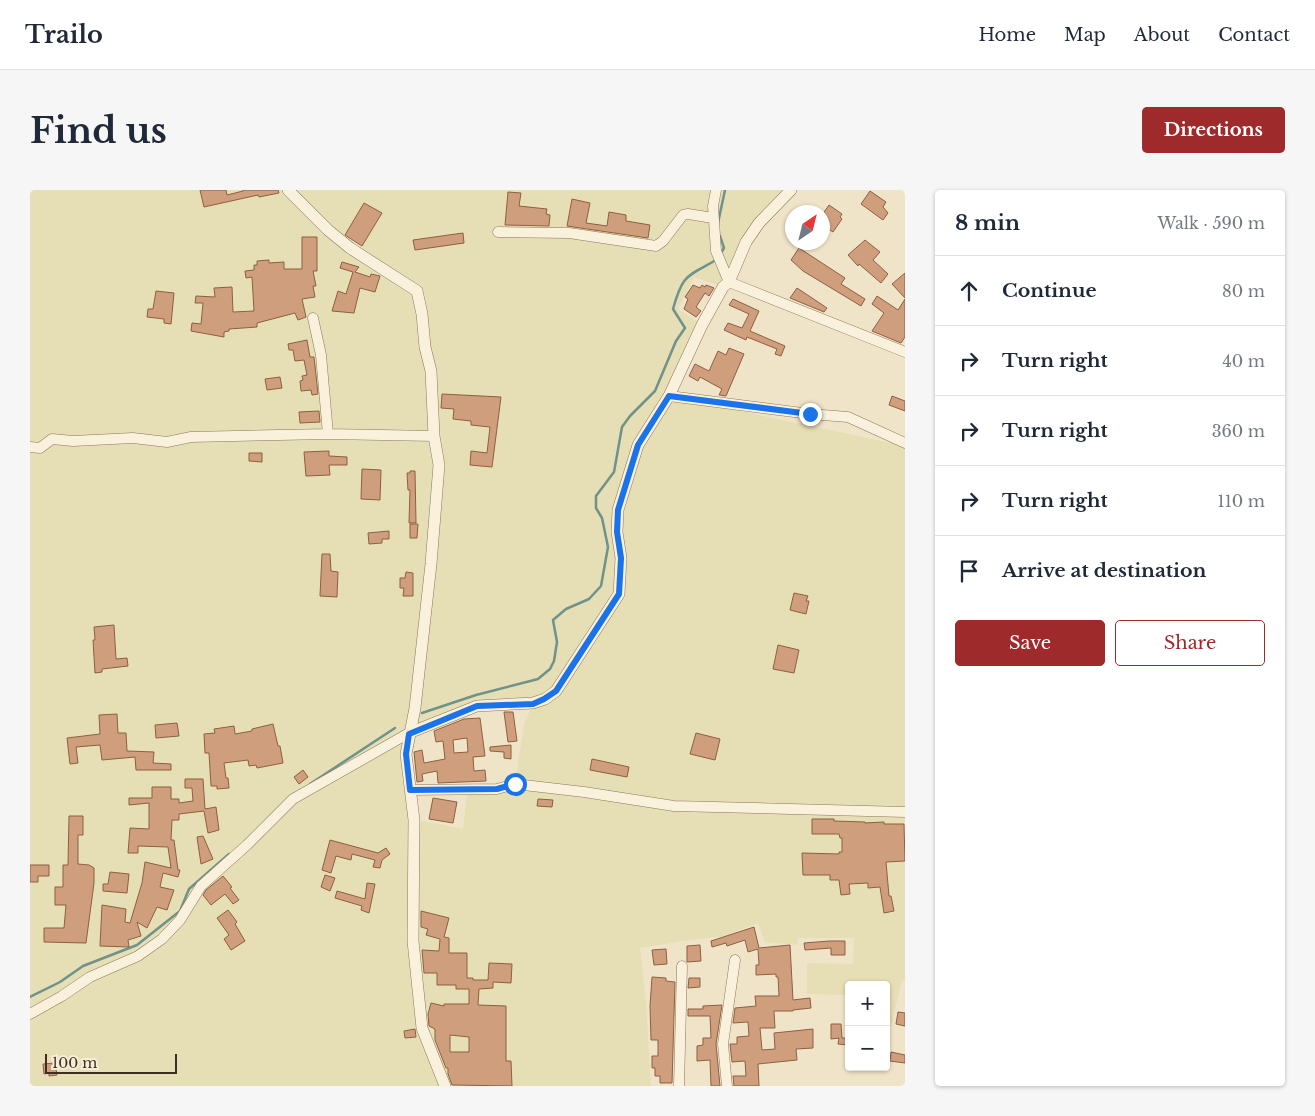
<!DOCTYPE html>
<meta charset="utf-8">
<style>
:root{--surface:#fff;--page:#f6f6f7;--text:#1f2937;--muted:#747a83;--line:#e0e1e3;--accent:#9e2a2b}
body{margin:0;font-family:"Libre Baskerville",serif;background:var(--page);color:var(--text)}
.controls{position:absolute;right:15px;bottom:15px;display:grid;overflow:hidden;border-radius:5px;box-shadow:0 1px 4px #0004}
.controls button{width:45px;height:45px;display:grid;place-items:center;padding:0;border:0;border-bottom:1px solid var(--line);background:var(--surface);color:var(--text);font:25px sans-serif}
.compass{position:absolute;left:755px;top:15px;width:45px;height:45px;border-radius:50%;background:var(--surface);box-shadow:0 1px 4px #0004;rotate:35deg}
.scale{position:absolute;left:15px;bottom:12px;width:132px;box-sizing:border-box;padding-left:5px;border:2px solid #3d2e20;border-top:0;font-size:14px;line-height:18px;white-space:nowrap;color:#3d2e20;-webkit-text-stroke:4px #f7eed8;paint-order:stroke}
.stop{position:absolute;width:15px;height:15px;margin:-11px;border:4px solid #1a73e8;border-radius:50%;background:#fff}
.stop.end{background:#1a73e8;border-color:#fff;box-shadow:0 1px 5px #0008}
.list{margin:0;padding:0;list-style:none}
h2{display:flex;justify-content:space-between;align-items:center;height:65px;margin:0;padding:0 20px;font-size:21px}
h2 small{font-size:16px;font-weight:400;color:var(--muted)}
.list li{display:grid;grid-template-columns:32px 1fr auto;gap:15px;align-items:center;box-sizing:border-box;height:70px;padding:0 20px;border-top:1px solid var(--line)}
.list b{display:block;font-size:19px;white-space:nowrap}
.list em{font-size:16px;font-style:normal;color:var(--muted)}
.actions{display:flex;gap:10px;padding:15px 20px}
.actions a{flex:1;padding:11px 0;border:1px solid var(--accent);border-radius:5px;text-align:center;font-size:18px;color:var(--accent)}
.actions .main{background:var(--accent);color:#fff}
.icon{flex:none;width:28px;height:28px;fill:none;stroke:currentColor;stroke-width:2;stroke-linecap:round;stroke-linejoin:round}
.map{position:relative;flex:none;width:875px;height:896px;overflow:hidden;border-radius:5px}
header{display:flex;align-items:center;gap:30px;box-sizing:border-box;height:70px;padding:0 25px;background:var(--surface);border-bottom:1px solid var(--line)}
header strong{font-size:24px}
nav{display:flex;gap:28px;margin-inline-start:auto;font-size:18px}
.intro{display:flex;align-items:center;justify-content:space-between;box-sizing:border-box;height:120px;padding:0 30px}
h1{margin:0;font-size:35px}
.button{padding:12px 22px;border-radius:5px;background:var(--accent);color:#fff;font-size:18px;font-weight:700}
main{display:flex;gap:30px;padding:0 30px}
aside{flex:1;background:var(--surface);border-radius:5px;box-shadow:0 1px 4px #0004}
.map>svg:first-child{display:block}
</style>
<header>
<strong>Trailo</strong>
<nav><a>Home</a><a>Map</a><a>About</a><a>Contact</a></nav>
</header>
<div class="intro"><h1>Find us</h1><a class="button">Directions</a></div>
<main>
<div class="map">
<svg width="875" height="896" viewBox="0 0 875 896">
<rect width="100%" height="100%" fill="#f0e4c8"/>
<path fill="#e6deb5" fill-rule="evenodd" d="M 0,0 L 761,0 L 742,19 L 693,97 L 664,87 L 648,119 L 672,135 L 639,206 L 875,256 L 875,790 L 872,790 L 856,857 L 856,795 L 819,795 L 819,805 L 777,804 L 777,773 L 823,774 L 824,748 L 768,748 L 767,755 L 735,752 L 728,733 L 693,746 L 653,751 L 610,758 L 616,812 L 621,896 L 0,896 ZM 503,514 L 494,534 L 485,594 L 438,598 L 433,639 L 384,629 L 379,544 L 447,516 Z"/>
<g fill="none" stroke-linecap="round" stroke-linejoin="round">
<path stroke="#6f938a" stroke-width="2.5" d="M 688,33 L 695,0
M 690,46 L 694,58 L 691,63
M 392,523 L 446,505 L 508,489 L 520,479 L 524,471 L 527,452 L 523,430 L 536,419 L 559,409 L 571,396 L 578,357 L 572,328 L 566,318 L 566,306 L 584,282 L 592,237 L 600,226 L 625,201 L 646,151 L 655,138 L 643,119 C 653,83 657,87 686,70
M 280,594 L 365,538
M 0,807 L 30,792 L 53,776 L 107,755 L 150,721 L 159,699 L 199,664"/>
</g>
<path fill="#cf9f7d" stroke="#8d5f41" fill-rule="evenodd" d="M 170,0 L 196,0 L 197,5 L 213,1 L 213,0 L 248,0 L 249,3 L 229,7 L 228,5 L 174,17 Z
M 840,1 L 856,12 L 853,17 L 858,23 L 853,30 L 831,14 Z
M 478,2 L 491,3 L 489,16 L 517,19 L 516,24 L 520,25 L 519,36 L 475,35 Z
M 542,9 L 560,13 L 556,33 L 577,36 L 579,22 L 596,25 L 596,31 L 620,35 L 618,48 L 537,36 Z
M 334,13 L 352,23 L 332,56 L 315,45 Z
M 799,15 L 812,24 L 810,27 L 812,29 L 803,42 L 792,35 L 792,25 Z
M 433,43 L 434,53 L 385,60 L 383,50 Z
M 272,47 L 287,47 L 287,81 L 283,81 L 286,96 L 283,96 L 285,107 L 272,109 L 276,127 L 268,130 L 265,123 L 227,133 L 227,137 L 199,139 L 199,141 L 194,142 L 194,147 L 161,141 L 162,133 L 171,134 L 173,113 L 165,113 L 166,106 L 185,107 L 184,98 L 202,97 L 203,122 L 224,121 L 222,87 L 216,88 L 215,81 L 224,80 L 224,75 L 227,75 L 227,71 L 239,70 L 239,73 L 254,72 L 254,79 L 272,79 Z
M 835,50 L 850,62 L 843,70 L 858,84 L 851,93 L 829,74 L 828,76 L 818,65 Z
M 769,58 L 815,88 L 811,94 L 835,109 L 831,116 L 773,81 L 761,70 Z
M 312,72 L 329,77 L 325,82 L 340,87 L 341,84 L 350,86 L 345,102 L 330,98 L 324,123 L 302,121 L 308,101 L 316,104 L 323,82 L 310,78 Z
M 875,83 L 875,108 L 862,94 Z
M 663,95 L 670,98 L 672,95 L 675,97 L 676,95 L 684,98 L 679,106 L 675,103 L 666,117 L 671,121 L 666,127 L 654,119 L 658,109 L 655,107 Z
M 767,98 L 797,118 L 794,122 L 760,108 Z
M 126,101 L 144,103 L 141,134 L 134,133 L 134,129 L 117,127 L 118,119 L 123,119 Z
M 847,106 L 868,120 L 875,109 L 875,147 L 871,153 L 842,141 L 854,123 L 842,114 Z
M 703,109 L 729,121 L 720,141 L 755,156 L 751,166 L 745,164 L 747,159 L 717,147 L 716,150 L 694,140 L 698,133 L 712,138 L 719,124 L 699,115 Z
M 277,150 L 280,167 L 284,167 L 288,204 L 282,205 L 281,200 L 271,201 L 270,191 L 273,190 L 272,186 L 277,185 L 274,170 L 265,171 L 263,160 L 259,160 L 258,154 Z
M 699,158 L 714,164 L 696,206 L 689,205 L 692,199 L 670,187 L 668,191 L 659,186 L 665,174 L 679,181 L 688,161 L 696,165 Z
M 250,187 L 252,198 L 237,200 L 235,189 Z
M 412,204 L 471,207 L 462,277 L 440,275 L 441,261 L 457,263 L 460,237 L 441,235 L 441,231 L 423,229 L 424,219 L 411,218 Z
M 862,206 L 875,211 L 875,221 L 859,215 Z
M 289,221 L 290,232 L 270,233 L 269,222 Z
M 299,261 L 299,266 L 317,267 L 317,275 L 299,275 L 300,285 L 276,286 L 274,262 Z
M 219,263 L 232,263 L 232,272 L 219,271 Z
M 332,279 L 351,280 L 350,310 L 331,309 Z
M 380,281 L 385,281 L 386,333 L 379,333 L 380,300 L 378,300 L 377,283 L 380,283 Z
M 380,334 L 388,334 L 387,348 L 380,348 Z
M 359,341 L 359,349 L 352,349 L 352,353 L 339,354 L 338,343 Z
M 292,364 L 300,364 L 301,381 L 308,382 L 307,407 L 290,406 Z
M 376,382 L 383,383 L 383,406 L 373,406 L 374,398 L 370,398 L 370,388 L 375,388 Z
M 764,403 L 778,406 L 776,411 L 779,411 L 776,424 L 760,420 Z
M 84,435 L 86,469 L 97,468 L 98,476 L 72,479 L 72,482 L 65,483 L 63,450 L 65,450 L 64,437 Z
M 748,455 L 769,460 L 764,483 L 743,479 Z
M 474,522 L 483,522 L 487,551 L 478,552 Z
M 87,524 L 88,543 L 96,543 L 97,561 L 124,562 L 123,573 L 141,574 L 141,580 L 106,580 L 105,567 L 72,570 L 70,555 L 46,557 L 48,573 L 40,574 L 37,548 L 70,544 L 69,525 Z
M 450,528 L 455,566 L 443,567 L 444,581 L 455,580 L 456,591 L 408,593 L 407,581 L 392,584 L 393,591 L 387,592 L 384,562 L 392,560 L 394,573 L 415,569 L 413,551 L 406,552 L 404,541 L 434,529 ZM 437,548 L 438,562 L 424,563 L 423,550 Z
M 147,533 L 149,546 L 126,548 L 125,535 Z
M 243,534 L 248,556 L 250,556 L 253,573 L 227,578 L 226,575 L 219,576 L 218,570 L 194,573 L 196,588 L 198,588 L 199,598 L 187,599 L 187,596 L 181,596 L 179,563 L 175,563 L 174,544 L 185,543 L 184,539 L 204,536 L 205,544 L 222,541 L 222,539 Z
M 666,543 L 690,549 L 685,570 L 660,564 Z
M 481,555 L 481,569 L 474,568 L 474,562 L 460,561 L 460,557 Z
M 562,569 L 599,577 L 597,587 L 560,580 Z
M 273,580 L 278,587 L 269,594 L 264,587 Z
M 155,589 L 173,589 L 175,619 L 186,617 L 189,640 L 178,643 L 174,621 L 149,624 L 149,630 L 142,630 L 141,650 L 144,650 L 148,680 L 150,680 L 148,687 L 133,683 L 130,697 L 144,700 L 137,720 L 127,717 L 117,738 L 107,732 L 111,746 L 98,750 L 99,757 L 70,756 L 72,715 L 96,719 L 95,732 L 100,733 L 112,693 L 115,672 L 141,678 L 138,657 L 108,656 L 108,663 L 98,663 L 100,638 L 119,639 L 119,613 L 99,615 L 99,608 L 122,608 L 122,597 L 141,597 L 141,609 L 149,609 L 149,613 L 163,611 L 162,598 L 155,598 Z
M 403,608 L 427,612 L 423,633 L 399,629 Z
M 508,609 L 523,610 L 522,617 L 507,616 Z
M 39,626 L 53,626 L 53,645 L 48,645 L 48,674 L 59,675 L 64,678 L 64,693 L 56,753 L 14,752 L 14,738 L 34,738 L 36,715 L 25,715 L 25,697 L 33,697 L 33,675 L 38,675 Z
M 782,629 L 804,629 L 804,631 L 835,632 L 835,633 L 854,632 L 854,634 L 874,634 L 875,671 L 856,672 L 859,706 L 861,706 L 864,721 L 854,723 L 850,697 L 838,698 L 838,693 L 819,694 L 820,704 L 811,705 L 809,690 L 800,690 L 800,685 L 773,685 L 772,663 L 809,664 L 809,662 L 812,662 L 812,648 L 810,648 L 809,644 L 782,644 Z
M 173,646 L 183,669 L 171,674 L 167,647 Z
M 300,650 L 348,663 L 356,658 L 360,664 L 352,670 L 350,678 L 343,677 L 345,670 L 322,664 L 321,670 L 306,666 L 301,683 L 292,680 Z
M 0,675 L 19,675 L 19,686 L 8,686 L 8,692 L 0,692 Z
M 80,682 L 99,684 L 97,703 L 73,701 L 73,694 L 78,694 Z
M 295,685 L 305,688 L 300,701 L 291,697 Z
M 193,686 L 202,697 L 200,698 L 209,710 L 203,714 L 195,704 L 181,715 L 173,705 L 176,700 Z
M 337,693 L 345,694 L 339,723 L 331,720 L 332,716 L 305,708 L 307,701 L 335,709 Z
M 198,720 L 207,732 L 205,734 L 215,751 L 201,760 L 194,749 L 199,745 L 187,728 Z
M 391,721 L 419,728 L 414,747 L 419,748 L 419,763 L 437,763 L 437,788 L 443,788 L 443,790 L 458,790 L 459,773 L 482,774 L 481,793 L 463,792 L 463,798 L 449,799 L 448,815 L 476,816 L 476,871 L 481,871 L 482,896 L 422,895 L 418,884 L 418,878 L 416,878 L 405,850 L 405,839 L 399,836 L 398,824 L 401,813 L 414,816 L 414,814 L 439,814 L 439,799 L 426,799 L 426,795 L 407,795 L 407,783 L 394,783 L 392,760 L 409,761 L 410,749 L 396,745 L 398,739 L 391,737 ZM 420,845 L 439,847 L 439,862 L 420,862 Z
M 724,737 L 729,758 L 760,755 L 763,810 L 780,808 L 781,818 L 763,820 L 763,821 L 744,821 L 745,838 L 730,838 L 732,860 L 745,859 L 744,843 L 783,839 L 783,858 L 766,859 L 767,870 L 728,874 L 729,896 L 704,896 L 703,886 L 716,886 L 715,871 L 702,872 L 700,854 L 707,854 L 707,847 L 719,846 L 718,832 L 703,833 L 705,818 L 726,816 L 725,806 L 749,806 L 748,787 L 746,787 L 746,784 L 726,785 L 726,775 L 729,775 L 728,759 L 718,762 L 715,750 L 697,756 L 696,753 L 682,757 L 681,751 Z
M 799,751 L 815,751 L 815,765 L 801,765 L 801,758 L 775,760 L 774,753 Z
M 670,755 L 671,771 L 657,772 L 657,756 Z
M 636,759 L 637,774 L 624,775 L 622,760 Z
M 622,787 L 636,788 L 636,791 L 645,792 L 642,893 L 630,893 L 630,886 L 625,886 L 625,878 L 622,878 L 622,866 L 628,866 L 628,850 L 621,850 L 620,816 Z
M 659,788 L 670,788 L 670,797 L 658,798 Z
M 692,815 L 686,854 L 690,896 L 681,896 L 680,870 L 667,871 L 667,856 L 673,855 L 673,848 L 681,848 L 680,826 L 658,826 L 658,819 L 673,819 L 673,816 Z
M 868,822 L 875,823 L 875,836 L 866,834 Z
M 801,834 L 811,834 L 812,848 L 819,848 L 818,855 L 808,854 L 809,848 L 801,849 Z
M 385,839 L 386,847 L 375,848 L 374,841 Z
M 861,862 L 875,865 L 875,873 L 860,871 Z
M 25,873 L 27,885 L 19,886 L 19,883 L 14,884 L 13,874 Z"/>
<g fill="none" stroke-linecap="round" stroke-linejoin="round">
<defs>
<path id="minor" d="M 686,0 L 683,16 L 686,61 L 699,92 L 875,162
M 468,42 L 539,43 L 626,56 L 633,51 L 653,25 L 658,24 L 683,28
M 283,128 L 291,165 L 298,244
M 639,206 L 780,224 L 818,227 L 875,253
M 0,257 L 10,258 L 22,249 L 43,251 L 103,248 L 137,252 L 161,247 L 298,244 L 404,246
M 381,600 L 467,599 L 485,594 L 554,602 L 644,616 L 875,622
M 0,824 L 32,806 L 60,787 L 108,766 L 132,749 L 150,730 L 171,696 L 217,655 L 263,609 L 379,543
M 649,896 L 652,776
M 697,896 L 693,854 L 705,770"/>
<path id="tertiary" d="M 258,0 L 298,40 L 320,58 L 387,101 L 392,124 L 395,157 L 401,181 L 404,246 L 409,275 L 401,374 L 385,518 L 376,564 L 384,630 L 383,751 L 392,838 L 415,896
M 379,543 L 447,516 L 503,513 L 515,509 L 526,501 L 589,404 L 591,368 L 587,342 L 588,320 L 608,255 L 639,206 L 672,135 L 693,97 L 699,92 L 716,52 L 729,33 L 761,0"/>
</defs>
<use href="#minor" stroke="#8d765c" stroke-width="11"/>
<use href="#tertiary" stroke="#8d765c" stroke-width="12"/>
<use href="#minor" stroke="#faf1dc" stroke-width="10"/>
<use href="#tertiary" stroke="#faf1dc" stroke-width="11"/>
</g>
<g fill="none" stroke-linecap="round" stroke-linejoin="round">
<path stroke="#1a73e8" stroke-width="6" d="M 485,594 L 467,599 L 380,600 L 376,564 L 379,544 L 447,516 L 503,514 L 514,509 L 526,501 L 589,404 L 591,368 L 587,342 L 588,320 L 608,255 L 639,206 L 780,224"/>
</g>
</svg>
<div class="controls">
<button>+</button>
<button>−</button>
</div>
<svg class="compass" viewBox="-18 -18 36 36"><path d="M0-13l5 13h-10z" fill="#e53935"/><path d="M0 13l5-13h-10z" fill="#747a83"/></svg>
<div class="scale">100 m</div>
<div class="stop" style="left:485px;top:594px"></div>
<div class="stop end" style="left:780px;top:224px"></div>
</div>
<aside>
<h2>8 min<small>Walk · 590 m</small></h2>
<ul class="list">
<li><svg class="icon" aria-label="ahead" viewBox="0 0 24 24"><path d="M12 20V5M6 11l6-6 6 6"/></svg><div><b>Continue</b></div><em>80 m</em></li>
<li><svg class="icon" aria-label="right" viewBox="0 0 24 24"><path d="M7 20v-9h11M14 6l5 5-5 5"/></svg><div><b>Turn right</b></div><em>40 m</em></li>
<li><svg class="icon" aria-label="right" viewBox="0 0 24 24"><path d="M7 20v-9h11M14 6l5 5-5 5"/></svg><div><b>Turn right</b></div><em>360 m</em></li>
<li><svg class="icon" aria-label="right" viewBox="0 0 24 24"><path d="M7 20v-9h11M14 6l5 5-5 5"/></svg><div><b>Turn right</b></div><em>110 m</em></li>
<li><svg class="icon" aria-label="arrive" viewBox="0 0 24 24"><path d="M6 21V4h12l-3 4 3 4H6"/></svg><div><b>Arrive at destination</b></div></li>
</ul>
<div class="actions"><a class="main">Save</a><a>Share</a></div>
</aside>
</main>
